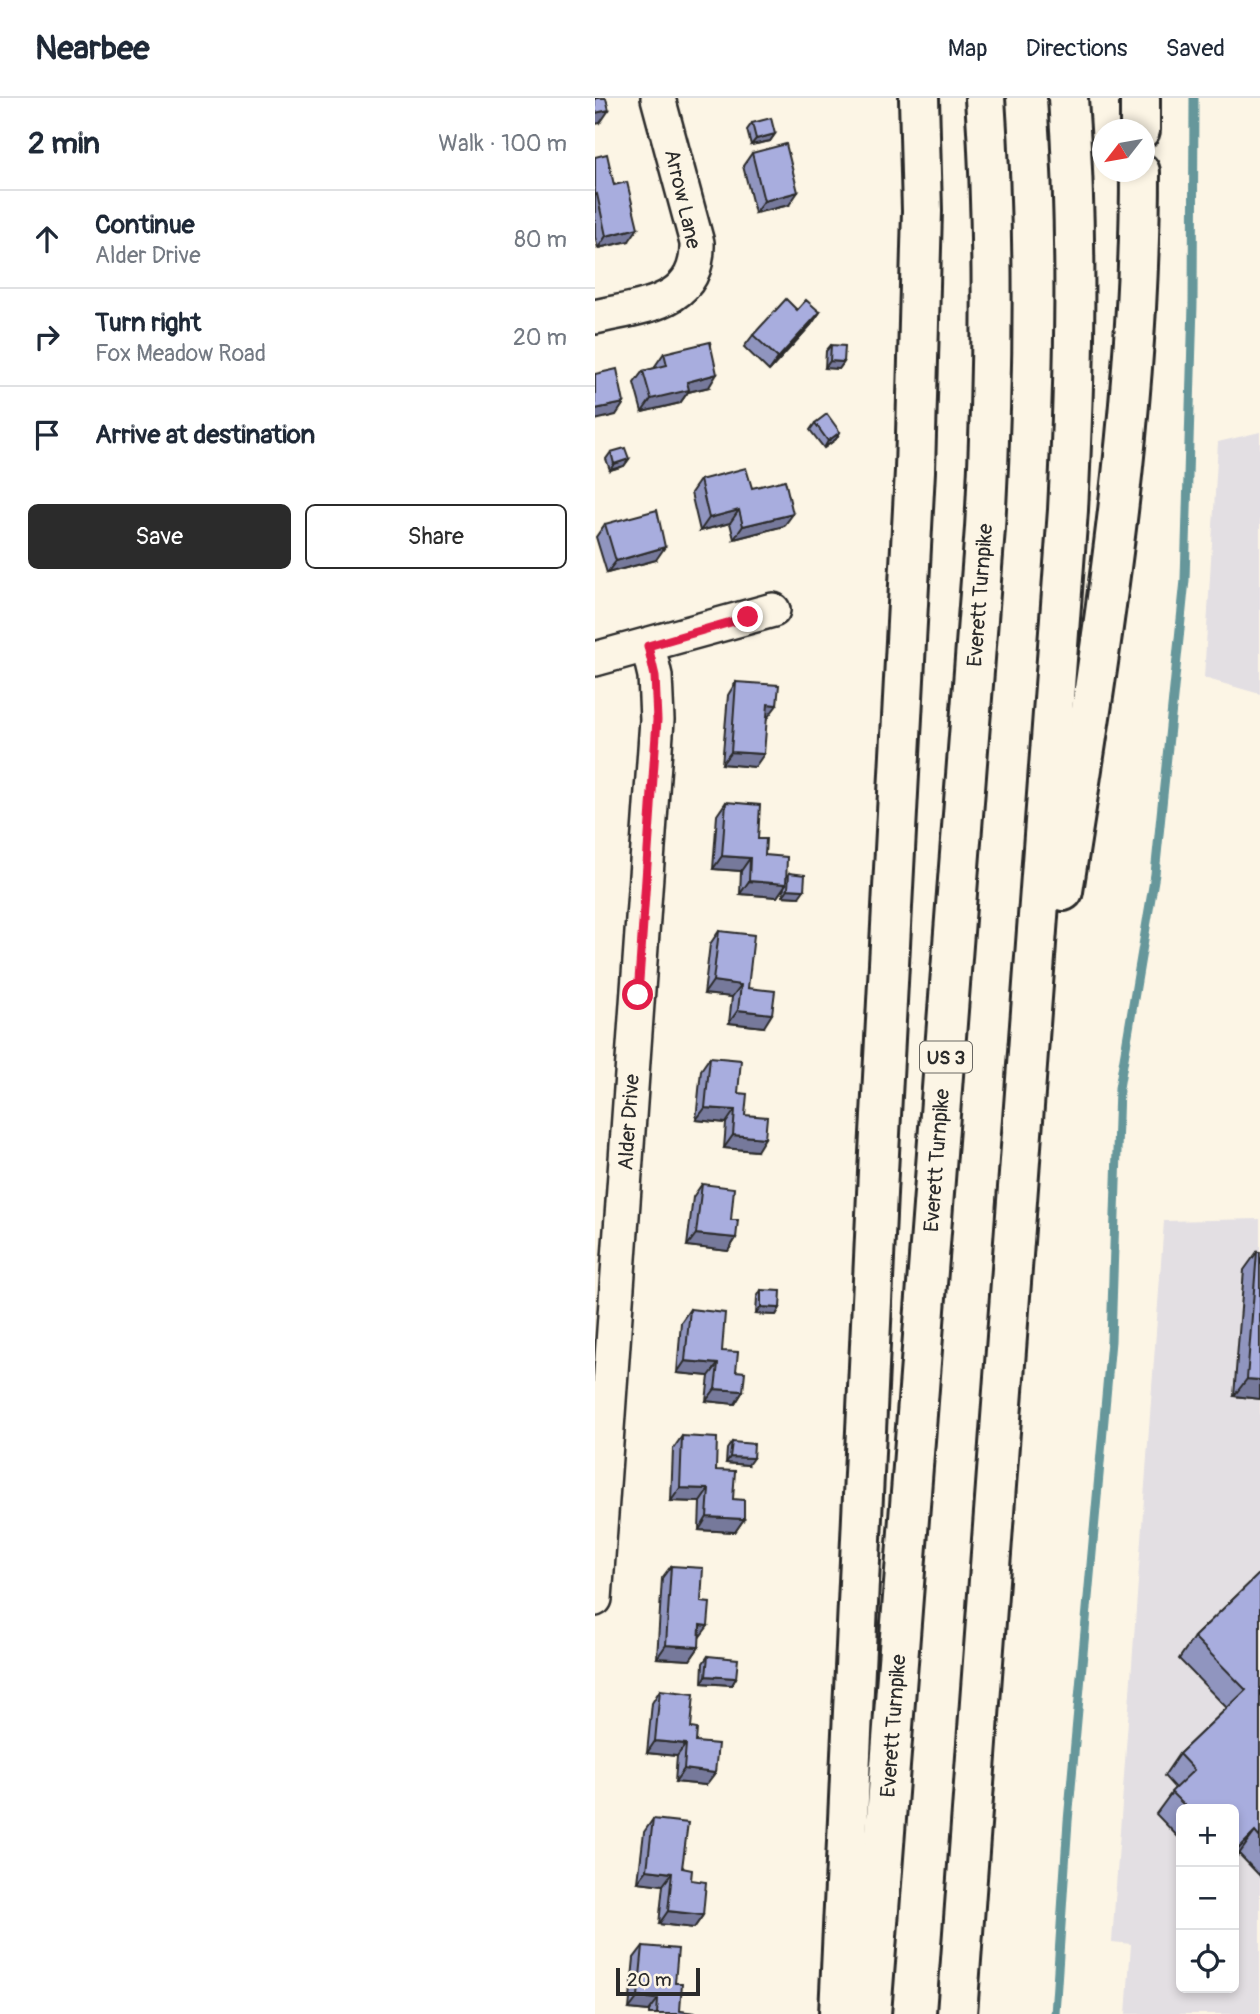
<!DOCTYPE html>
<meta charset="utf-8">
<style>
:root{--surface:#fff;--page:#f6f6f7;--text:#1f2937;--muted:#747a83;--line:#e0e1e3;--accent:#2b2b2b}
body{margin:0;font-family:Pangolin,sans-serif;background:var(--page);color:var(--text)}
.controls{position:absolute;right:21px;bottom:21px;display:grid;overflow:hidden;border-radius:10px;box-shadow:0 4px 10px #0003}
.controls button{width:63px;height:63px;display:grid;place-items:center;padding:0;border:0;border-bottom:2px solid var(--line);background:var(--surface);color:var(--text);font:35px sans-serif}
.compass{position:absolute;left:497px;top:21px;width:63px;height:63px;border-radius:50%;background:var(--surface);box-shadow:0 4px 10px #0003;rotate:239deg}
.scale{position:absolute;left:21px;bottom:18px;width:84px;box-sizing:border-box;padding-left:7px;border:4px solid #2b2b2b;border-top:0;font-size:19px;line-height:24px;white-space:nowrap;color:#2b2b2b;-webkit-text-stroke:5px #fcf5e5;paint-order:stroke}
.stop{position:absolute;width:21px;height:21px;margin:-16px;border:5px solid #e11d48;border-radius:50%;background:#fff}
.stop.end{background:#e11d48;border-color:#fff;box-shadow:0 2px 7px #0008}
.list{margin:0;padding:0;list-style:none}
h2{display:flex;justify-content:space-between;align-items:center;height:91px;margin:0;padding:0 28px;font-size:30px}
h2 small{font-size:23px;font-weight:400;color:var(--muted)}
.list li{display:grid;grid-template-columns:46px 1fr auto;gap:21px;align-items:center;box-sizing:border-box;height:98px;padding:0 28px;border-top:2px solid var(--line)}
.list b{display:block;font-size:26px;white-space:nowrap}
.list p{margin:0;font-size:23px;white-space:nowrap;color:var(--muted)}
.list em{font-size:23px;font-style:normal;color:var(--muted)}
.actions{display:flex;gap:14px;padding:21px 28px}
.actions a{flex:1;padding:16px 0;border:2px solid var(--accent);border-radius:10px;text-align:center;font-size:24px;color:var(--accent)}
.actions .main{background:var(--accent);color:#fff}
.icon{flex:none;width:38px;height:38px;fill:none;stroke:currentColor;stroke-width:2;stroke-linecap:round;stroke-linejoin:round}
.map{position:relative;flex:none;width:665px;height:1916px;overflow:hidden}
header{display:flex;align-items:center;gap:42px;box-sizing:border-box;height:98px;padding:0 35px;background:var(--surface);border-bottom:2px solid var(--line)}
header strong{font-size:33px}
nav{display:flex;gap:38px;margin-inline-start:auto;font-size:24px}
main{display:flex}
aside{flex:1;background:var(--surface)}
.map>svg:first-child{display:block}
</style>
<header>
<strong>Nearbee</strong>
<nav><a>Map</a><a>Directions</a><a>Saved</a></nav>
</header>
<main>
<aside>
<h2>2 min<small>Walk · 100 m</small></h2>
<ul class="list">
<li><svg class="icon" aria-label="ahead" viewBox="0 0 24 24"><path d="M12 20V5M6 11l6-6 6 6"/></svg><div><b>Continue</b><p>Alder Drive</p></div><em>80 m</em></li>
<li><svg class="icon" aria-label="right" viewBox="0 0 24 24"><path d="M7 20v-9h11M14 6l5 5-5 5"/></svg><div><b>Turn right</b><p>Fox Meadow Road</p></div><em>20 m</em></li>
<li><svg class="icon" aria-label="arrive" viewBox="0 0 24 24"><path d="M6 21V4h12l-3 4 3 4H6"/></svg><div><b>Arrive at destination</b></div></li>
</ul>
<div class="actions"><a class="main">Save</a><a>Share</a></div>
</aside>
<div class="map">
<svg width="665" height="1916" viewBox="0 0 665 1916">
<rect width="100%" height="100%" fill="#fcf5e5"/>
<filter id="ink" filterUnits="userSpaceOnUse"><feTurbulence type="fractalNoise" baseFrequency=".0143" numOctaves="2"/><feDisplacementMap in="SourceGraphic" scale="14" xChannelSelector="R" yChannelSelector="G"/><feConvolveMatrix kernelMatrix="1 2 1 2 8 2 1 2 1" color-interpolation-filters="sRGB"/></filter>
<g filter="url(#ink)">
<path fill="#e3dfe3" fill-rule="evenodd" d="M 665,334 L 665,596 L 609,580 L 623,344 Z
M 665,1121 L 665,1916 L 531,1916 L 536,1846 L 517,1844 L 569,1123 ZM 586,1711 L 639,1711 L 639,1890 L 586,1890 Z"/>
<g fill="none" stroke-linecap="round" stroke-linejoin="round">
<path stroke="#66979b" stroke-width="9" d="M 460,1916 L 473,1723 L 516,1243 L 524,990 L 560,776 L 590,482 L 598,206 L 599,0"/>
<defs>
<g id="street">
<path d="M 0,219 C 46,208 104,207 102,145 L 63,0"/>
<path d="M 0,561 L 178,512"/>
<path id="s1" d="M 0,1501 L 62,622 L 60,578 L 53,548"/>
</g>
<g id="highway">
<path d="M 545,32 L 545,0"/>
<path d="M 468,793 C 505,555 545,316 545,74"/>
<path d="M 244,1916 L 283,1074 L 320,373 L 327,113 L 324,0"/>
<path id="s2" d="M 276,1916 L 390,430 C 398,286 400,144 390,0"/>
<path d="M 362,1916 L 473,412 C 480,275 483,138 473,0"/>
</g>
</defs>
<use href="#street" stroke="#2b2b2b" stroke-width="38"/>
<use href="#highway" stroke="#2b2b2b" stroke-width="44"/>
<use href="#street" stroke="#fcf5e5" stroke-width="33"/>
<use href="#highway" stroke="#fcf5e5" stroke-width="38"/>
</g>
<path fill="#9095bf" stroke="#2b2b2b" stroke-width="2" d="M 157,25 L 180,36 L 175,43 L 156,47 L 152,32 Z
M 157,55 L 194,107 L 160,115 L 148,68 Z
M 0,59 L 34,143 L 3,150 L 0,139 Z
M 225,214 L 216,227 L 174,273 L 149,249 L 158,237 Z
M 236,247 L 249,264 L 244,271 L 230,270 L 231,253 Z
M 69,255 L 114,289 L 93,294 L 85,305 L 47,314 L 39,285 L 48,273 L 61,270 L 60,268 Z
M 220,325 L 245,334 L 241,341 L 229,350 L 215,332 Z
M 16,354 L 34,361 L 29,368 L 15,372 L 11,361 Z
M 105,382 L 157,390 L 189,428 L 139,441 L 135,425 L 105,433 L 96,395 Z
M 10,426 L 61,462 L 12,475 L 1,439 Z
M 141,584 L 173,619 L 172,619 L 160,669 L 127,666 L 133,597 Z
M 131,704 L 163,741 L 170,757 L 191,780 L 194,775 L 204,799 L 188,798 L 189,789 L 182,799 L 145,796 L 146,773 L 118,771 L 122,717 Z
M 124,833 L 153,890 L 169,929 L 134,925 L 137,899 L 109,896 L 115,846 Z
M 115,959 L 143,995 L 162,1053 L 129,1050 L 131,1025 L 101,1022 L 106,972 Z
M 107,1086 L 136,1122 L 141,1140 L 133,1153 L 92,1148 L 98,1099 Z
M 662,1154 L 665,1301 L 639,1298 L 649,1172 Z
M 166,1192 L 185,1210 L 181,1217 L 161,1216 L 162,1199 Z
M 95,1211 L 127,1253 L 148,1293 L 140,1306 L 111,1303 L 114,1278 L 82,1275 L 86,1224 Z
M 87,1338 L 121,1372 L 149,1421 L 140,1434 L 104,1432 L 105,1404 L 76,1403 L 78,1351 Z
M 137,1344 L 153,1367 L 131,1365 L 132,1351 Z
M 76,1468 L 104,1540 L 104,1549 L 95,1562 L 62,1560 L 67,1480 Z
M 665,1475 L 665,1778 L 644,1756 L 639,1761 L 639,1711 L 586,1711 L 586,1742 L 561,1716 L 580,1690 L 569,1678 L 584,1656 L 632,1610 L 584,1561 L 599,1539 Z
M 113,1558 L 141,1580 L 137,1587 L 107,1585 L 108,1565 Z
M 65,1592 L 96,1630 L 111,1687 L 80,1684 L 82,1658 L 52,1655 L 57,1605 Z
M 58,1721 L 96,1782 L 108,1817 L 99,1830 L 64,1826 L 68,1787 L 43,1784 L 49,1734 Z
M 48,1848 L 80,1885 L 85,1913 L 100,1916 L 54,1916 L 54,1913 L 34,1911 L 39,1860 Z"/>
<path fill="#76799b" stroke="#2b2b2b" stroke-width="2" d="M 14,12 L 5,25 L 0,26 L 0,15 Z
M 180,36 L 175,43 L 156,47 L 161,41 Z
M 203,94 L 194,107 L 160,115 L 169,103 Z
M 43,130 L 34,143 L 3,150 L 11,138 Z
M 225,214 L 216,227 L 174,273 L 183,260 Z
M 235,263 L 249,264 L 244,271 L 230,270 Z
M 122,276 L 114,289 L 93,294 L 85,305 L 47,314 L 56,301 L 92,284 Z
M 29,305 L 21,317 L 0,322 L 0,311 Z
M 245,334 L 241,341 L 229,350 L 233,343 Z
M 34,361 L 29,368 L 15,372 L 19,366 Z
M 144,412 L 135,425 L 105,433 L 114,420 Z
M 198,416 L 189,428 L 139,441 L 148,428 Z
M 70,449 L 61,462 L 12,475 L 21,463 Z
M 173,606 L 182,607 L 173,619 L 164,619 Z
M 136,654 L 169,656 L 160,669 L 127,666 Z
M 127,758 L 155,760 L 146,773 L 118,771 Z
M 154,783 L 191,786 L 182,799 L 145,796 Z
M 193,791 L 209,792 L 204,799 L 188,798 Z
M 118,883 L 146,887 L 137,899 L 109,896 Z
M 143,912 L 177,916 L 169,929 L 134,925 Z
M 110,1010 L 140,1012 L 131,1025 L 101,1022 Z
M 138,1037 L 170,1040 L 162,1053 L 129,1050 Z
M 101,1136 L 141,1140 L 133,1153 L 92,1148 Z
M 166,1209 L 185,1210 L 181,1217 L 161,1216 Z
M 90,1263 L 123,1266 L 114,1278 L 82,1275 Z
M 652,1281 L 665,1282 L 665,1301 L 639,1298 Z
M 120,1291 L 148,1293 L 140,1306 L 111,1303 Z
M 135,1359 L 158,1360 L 153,1367 L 131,1365 Z
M 85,1390 L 114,1391 L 105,1404 L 76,1403 Z
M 112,1419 L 149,1421 L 140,1434 L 104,1432 Z
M 105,1527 L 113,1528 L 104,1540 Z
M 71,1547 L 104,1549 L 95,1562 L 62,1560 Z
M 111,1578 L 141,1580 L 137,1587 L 107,1585 Z
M 60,1643 L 91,1646 L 82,1658 L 52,1655 Z
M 89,1671 L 120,1675 L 111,1687 L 80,1684 Z
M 660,1734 L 644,1756 L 639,1761 L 639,1755 Z
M 52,1772 L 77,1775 L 68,1787 L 43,1784 Z
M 73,1813 L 108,1817 L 99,1830 L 64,1826 Z
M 43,1899 L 63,1901 L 54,1913 L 34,1911 Z"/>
<path fill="#a8adde" stroke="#2b2b2b" stroke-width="2" d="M 0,0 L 11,0 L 14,12 L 0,15 Z
M 176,20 L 180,36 L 161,41 L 157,25 Z
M 191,46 L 203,94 L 169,103 L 157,55 Z
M 12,56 L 19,87 L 32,84 L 43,130 L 11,138 L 2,96 L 0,97 L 0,59 Z
M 191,201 L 202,212 L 211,202 L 225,214 L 183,260 L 158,237 Z
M 115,244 L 122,276 L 92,284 L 94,292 L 56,301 L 48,273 L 72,267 L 69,255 Z
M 236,247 L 250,248 L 249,264 L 235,263 Z
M 22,271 L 29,305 L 0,311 L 0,276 Z
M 232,316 L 245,334 L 233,343 L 220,325 Z
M 30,350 L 34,361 L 19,366 L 16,354 Z
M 151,370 L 157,390 L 190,382 L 198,416 L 148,428 L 144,412 L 114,420 L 105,382 Z
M 62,412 L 70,449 L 21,463 L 10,426 Z
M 141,584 L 184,587 L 182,607 L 173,606 L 169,656 L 136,654 Z
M 131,704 L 165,707 L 163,741 L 171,741 L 170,757 L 192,759 L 191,786 L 154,783 L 155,760 L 127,758 Z
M 194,775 L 210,777 L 209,792 L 193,791 Z
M 124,833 L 159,837 L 153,890 L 180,893 L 177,916 L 143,912 L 146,887 L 118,883 Z
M 115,959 L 146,962 L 143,995 L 152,996 L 150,1017 L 172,1019 L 170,1040 L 138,1037 L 140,1012 L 110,1010 Z
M 107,1086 L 139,1090 L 136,1122 L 143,1122 L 141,1140 L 101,1136 Z
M 662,1154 L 665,1154 L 665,1282 L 652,1281 Z
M 166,1192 L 186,1193 L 185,1210 L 166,1209 Z
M 95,1211 L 130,1215 L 127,1253 L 143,1254 L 141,1273 L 150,1274 L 148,1293 L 120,1291 L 123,1266 L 90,1263 Z
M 87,1338 L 122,1340 L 121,1372 L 140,1373 L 138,1401 L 149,1402 L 149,1421 L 112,1419 L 114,1391 L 85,1390 Z
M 137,1344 L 159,1346 L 158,1360 L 135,1359 Z
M 76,1468 L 108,1470 L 106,1504 L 115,1505 L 113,1528 L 105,1527 L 104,1549 L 71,1547 Z
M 665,1475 L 665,1740 L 660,1734 L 639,1755 L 639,1711 L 593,1711 L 576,1694 L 599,1672 L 584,1656 L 651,1592 L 599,1539 Z
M 113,1558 L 143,1561 L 141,1580 L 111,1578 Z
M 65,1592 L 99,1596 L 96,1630 L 102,1631 L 101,1644 L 123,1646 L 120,1675 L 89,1671 L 91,1646 L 60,1643 Z
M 58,1721 L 93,1725 L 87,1770 L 97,1772 L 96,1782 L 111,1784 L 108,1817 L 73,1813 L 77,1775 L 52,1772 Z
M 48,1848 L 83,1851 L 80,1885 L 87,1885 L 85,1913 L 100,1915 L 100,1916 L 62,1916 L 63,1901 L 43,1899 Z"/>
</g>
<g fill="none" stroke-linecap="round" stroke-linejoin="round" filter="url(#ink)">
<path stroke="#e11d48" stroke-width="9" d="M 43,897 L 62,622 L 60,578 L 53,548 L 153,519"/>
</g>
<g text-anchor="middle" stroke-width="7" stroke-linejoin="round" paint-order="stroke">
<rect fill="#fcf5e5" stroke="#6a6863" stroke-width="2" x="325" y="943.5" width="52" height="31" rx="5"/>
<g font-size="19" font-weight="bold" fill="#2b2b2b">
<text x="351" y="966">US 3</text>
</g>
<g font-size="21" fill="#2b2b2b" stroke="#fcf5e5">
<text transform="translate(88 101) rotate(77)" y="7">Arrow Lane</text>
<text dy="7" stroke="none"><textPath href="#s2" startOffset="1423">Everett Turnpike</textPath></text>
<text dy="7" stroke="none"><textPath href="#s1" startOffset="478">Alder Drive</textPath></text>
<text dy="7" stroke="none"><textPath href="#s2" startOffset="856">Everett Turnpike</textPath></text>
<text dy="7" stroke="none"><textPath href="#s2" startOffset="289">Everett Turnpike</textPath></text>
</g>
</g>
</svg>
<div class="controls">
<button>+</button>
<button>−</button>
<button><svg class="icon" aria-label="locate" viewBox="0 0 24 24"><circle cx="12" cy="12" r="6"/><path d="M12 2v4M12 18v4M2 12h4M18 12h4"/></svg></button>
</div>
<svg class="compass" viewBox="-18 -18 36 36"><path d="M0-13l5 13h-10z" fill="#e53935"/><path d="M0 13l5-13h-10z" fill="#747a83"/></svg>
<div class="scale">20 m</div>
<div class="stop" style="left:43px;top:897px"></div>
<div class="stop end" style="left:153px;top:519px"></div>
</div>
</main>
